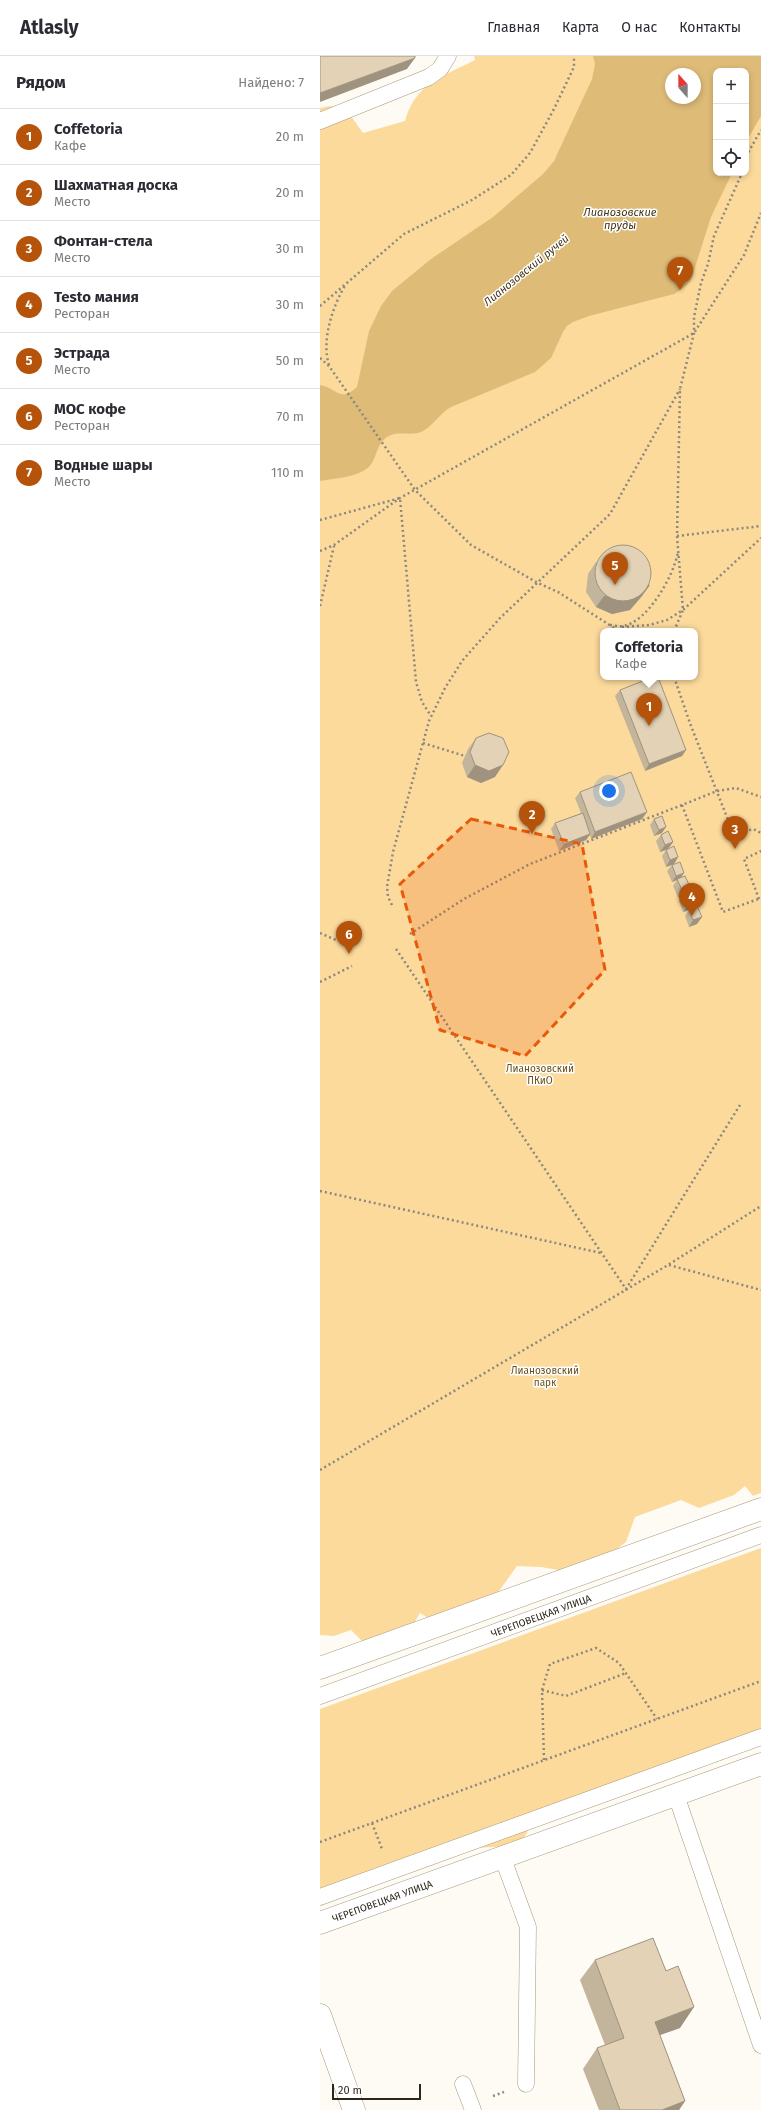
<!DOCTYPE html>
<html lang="ru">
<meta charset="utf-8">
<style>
:root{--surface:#fff;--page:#f7f7f7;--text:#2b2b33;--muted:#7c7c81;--line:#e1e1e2;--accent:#b45309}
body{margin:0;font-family:"Fira Sans",sans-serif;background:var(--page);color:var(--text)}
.controls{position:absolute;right:12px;top:12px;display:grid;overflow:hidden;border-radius:8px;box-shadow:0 2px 6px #0003}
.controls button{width:36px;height:36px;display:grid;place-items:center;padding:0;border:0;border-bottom:1px solid var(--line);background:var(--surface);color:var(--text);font:20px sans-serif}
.compass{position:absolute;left:345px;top:12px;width:36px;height:36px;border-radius:50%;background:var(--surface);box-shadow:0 2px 6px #0003;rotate:339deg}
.scale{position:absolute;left:12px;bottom:10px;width:89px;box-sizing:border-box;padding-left:4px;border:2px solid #2d271b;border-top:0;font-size:11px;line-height:14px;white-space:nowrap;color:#2d271b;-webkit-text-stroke:3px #fff;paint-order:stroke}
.you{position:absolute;left:289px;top:735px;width:14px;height:14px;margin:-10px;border:3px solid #fff;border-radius:50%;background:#1a73e8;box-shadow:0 0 0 6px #1a73e833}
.badge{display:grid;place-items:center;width:26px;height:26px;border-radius:50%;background:var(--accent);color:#fff;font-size:13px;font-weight:700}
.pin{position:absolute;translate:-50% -33px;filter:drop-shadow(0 1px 2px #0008)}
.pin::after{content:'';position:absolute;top:21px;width:14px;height:12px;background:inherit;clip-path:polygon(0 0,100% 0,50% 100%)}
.popup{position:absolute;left:280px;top:572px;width:98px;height:52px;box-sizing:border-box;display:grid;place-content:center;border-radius:8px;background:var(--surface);filter:drop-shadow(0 1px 3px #0005);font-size:13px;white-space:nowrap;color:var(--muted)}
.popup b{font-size:15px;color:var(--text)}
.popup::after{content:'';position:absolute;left:50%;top:100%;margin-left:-8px;border:8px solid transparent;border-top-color:var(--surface)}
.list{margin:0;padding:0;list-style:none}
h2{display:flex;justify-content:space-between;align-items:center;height:52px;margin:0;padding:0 16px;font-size:17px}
h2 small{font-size:13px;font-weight:400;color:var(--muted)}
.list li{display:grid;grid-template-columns:26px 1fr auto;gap:12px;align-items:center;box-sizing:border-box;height:56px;padding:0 16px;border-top:1px solid var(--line)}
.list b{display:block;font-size:15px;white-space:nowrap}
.list p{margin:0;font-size:13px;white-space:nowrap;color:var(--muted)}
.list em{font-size:13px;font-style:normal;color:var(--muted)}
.icon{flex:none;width:22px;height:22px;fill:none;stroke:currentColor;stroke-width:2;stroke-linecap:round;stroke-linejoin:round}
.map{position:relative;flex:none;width:441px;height:2054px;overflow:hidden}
header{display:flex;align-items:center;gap:24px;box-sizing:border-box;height:56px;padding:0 20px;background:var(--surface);border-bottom:1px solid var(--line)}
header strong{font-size:19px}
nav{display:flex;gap:22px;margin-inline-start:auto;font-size:14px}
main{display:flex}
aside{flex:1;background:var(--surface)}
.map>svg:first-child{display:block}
</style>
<header>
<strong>Atlasly</strong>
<nav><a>Главная</a><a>Карта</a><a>О нас</a><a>Контакты</a></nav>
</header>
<main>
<aside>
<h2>Рядом<small>Найдено: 7</small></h2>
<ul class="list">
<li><span class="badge">1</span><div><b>Coffetoria</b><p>Кафе</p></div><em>20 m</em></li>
<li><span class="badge">2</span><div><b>Шахматная доска</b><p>Место</p></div><em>20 m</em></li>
<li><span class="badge">3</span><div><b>Фонтан-стела</b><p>Место</p></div><em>30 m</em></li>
<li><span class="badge">4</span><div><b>Testo мания</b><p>Ресторан</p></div><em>30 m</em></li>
<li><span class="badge">5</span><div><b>Эстрада</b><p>Место</p></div><em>50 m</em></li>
<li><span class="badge">6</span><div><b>МОС кофе</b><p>Ресторан</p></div><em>70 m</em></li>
<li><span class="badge">7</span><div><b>Водные шары</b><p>Место</p></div><em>110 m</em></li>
</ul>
</aside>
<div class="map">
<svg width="441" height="2054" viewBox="0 0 441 2054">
<rect width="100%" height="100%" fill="#fefbf5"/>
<path fill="#fcda9c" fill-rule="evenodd" d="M 154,0 L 441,0 L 441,1437 L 433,1440 L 425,1430 L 414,1439 L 379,1452 L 361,1444 L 315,1461 L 306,1486 L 294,1495 L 255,1517 L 221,1511 L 197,1510 L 171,1546 L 126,1573 L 100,1557 L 93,1569 L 47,1590 L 31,1574 L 14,1580 L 0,1579 L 0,52 L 10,50 L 26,53 L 43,77 L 85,65 C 95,27 124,20 155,4 ZM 396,15 L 426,15 L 426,117 L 396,117 ZM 351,18 L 375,18 L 375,42 L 351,42 ZM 283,575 L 375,575 L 375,621 L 283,621 Z
M 441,1492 L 441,1677 L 214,1757 L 207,1777 L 198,1790 L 151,1792 L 0,1838 L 0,1653 Z"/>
<path fill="#debb77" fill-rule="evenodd" d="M 273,0 L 441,0 L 441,60 L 426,86 L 426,15 L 396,15 L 396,117 L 412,117 L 391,161 L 371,224 L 366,230 L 354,238 L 269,260 L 253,266 L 247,270 L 243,276 L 231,302 L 215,316 L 131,351 C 120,357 114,369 103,375 C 92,381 78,374 67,381 C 58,387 57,398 52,407 C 42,422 15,422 0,425 L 0,329 C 17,332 19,347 37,331 L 49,275 L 61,250 L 72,235 L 111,203 L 173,161 L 223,118 L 234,105 L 272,23 L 275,8 ZM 351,18 L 375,18 L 375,42 L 351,42 Z"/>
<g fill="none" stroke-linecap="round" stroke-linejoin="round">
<defs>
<g id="lane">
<path d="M 0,65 L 109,21 L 120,13 L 128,0"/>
<path id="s1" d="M 0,1640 L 441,1479"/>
<path d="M 356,1739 L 441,1989"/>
<path d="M 182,1800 L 208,1871 L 206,2028"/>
<path d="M 0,1841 L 441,1681"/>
<path d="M 143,2028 L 153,2054"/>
</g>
<g id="secondary">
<path d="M 0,1612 L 441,1453"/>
<path id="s2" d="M 0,1867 L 441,1708"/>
<path d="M 0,1959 L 34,2054"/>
</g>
</defs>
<use href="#lane" stroke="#a7987c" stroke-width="17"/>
<use href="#secondary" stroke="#a7987c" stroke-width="23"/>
<path stroke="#8c887e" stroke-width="2.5" stroke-dasharray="2 3" stroke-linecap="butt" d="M 426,106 L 429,95 L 441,74
M 0,250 L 84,178 L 152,144 L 191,119 L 210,97 L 234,53 L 254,11 L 254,0
M 0,302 L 9,310 L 95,434 L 151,489 L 218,527 L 238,536 L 299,575
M 9,309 C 1,284 13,249 26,228
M 0,464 L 80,442 L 96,626 L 102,646 L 111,660
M 357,480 L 441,470
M 0,495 L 14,489 L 80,442 L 374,277 L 424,199 L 441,157
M 0,550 L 14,490
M 290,569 C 294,569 299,571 303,570 C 328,566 354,519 358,496
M 302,571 L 329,569 L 347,564 L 363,554 L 441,482
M 354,575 L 363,554 L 357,480 L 360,333 L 374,277 L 374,261 L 381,227 L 388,208 L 394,180 L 422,117
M 354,621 L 371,670 L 414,779 L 433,773 L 441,777
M 103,687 L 145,700
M 362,749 L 403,856 L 441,842
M 439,843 L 424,803 L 441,795
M 72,849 L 68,841 L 67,831 L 73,796 L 109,665 L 125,632 L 142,605 L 180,562 L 290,458 L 360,333
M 0,877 L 16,884
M 90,878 L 144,843 L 210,808 L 362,749 L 397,735 L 416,732 L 441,741
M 76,893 L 306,1233 L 420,1049
M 0,926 L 32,910
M 0,1135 L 281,1197
M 349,1209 L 441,1234
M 0,1414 L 348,1209 L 441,1150
M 222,1634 L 246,1640 L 306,1617
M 224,1704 L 222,1634 L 230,1608 L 276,1592 L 299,1607 L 337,1663
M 52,1767 L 62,1793
M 0,1786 L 441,1625
M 173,2040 L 184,2036"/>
<use href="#lane" stroke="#fff" stroke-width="16"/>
<use href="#secondary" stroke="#fff" stroke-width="22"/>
</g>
<path fill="#c3b59c" d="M 276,506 L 330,529 L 322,540 L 310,554 L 292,558 L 276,551 L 266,536 L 268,518 Z
M 300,634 L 366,694 L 362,700 L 325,715 L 295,640 Z
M 156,682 L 175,721 L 161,727 L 147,721 L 142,707 L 148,693 Z
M 260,736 L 322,763 L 271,783 L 270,779 L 266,784 L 239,795 L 231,773 L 235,767 L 261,757 L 255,742 Z
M 334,763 L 342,777 L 334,780 L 330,769 Z
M 341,779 L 353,786 L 348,793 L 340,796 L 336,785 Z
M 346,794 L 358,801 L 354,808 L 346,811 L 342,800 Z
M 352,809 L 360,822 L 370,831 L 366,838 L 358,841 L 353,830 L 357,824 L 352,826 L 347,815 Z
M 363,839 L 376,847 L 371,853 L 377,868 L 369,871 L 365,860 L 369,854 L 371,853 L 363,856 L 359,845 Z
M 275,1904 L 360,1972 L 340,1979 L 365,2045 L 359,2054 L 279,2054 L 263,2013 L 277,1992 L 285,1989 L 260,1924 Z"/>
<path fill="#9f937f" d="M 95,2 L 87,13 L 0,46 L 0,37 Z
M 330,529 L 322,540 L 310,554 L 292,558 L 276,551 L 284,540 Z
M 366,694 L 362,700 L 325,715 L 329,708 Z
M 155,709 L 183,709 L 175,721 L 161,727 L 147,721 Z
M 327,756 L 322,763 L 271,783 L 275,776 Z
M 346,771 L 342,777 L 334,780 L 339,774 Z
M 270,778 L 266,784 L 239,795 L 244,788 Z
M 353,786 L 348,793 L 340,796 L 345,789 Z
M 358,801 L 354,808 L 346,811 L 350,804 Z
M 364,817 L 360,823 L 352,826 L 356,820 Z
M 370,831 L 366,838 L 358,841 L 362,834 Z
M 376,847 L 371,853 L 363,856 L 368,850 Z
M 382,861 L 377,868 L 369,871 L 373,864 Z
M 374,1951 L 360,1972 L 320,1986 L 335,1966 Z
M 365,2045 L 359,2054 L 342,2054 Z"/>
<path fill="#e3d2b5" stroke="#9f937f" d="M 0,0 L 95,0 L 95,2 L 0,37 Z
M275 517a28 28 0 1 1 56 0a28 28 0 1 1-56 0Z
M 333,621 L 338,621 L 366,694 L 329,708 L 300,634 Z
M 169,677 L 183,682 L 189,696 L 183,709 L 169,715 L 155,709 L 150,696 L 156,682 Z
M 311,716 L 327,756 L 275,776 L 260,736 Z
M 263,757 L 270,778 L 244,788 L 235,767 Z
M 342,760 L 346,771 L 339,774 L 334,763 Z
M 348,775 L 353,786 L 345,789 L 341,779 Z
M 354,790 L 358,801 L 350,804 L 346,794 Z
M 360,806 L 364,817 L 356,820 L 352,809 Z
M 365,820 L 370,831 L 362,834 L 357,823 Z
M 371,836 L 376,847 L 368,850 L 363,839 Z
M 377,850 L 382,861 L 373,864 L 369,854 Z
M 333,1882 L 346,1915 L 358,1910 L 374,1951 L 335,1966 L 365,2045 L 342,2054 L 300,2054 L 277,1992 L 304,1982 L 275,1904 Z"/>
<path fill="#e8590c" fill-opacity="0.2" stroke="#e8590c" stroke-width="3" stroke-dasharray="8 5" stroke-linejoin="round" d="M 151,763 L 262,788 L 285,914 L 205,1000 L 120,974 L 80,828 Z"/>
<g text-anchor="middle" stroke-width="3" stroke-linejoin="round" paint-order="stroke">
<g font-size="10" fill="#69501d" stroke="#fff">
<text x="220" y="1016">Лианозовский<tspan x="220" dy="12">ПКиО</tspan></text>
<text x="225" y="1318">Лианозовский<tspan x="225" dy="12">парк</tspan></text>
</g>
<g font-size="10" fill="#2d271b" stroke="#fff">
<text dy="4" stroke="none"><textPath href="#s1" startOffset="235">ЧЕРЕПОВЕЦКАЯ УЛИЦА</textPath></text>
<text dy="4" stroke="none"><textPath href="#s2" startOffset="66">ЧЕРЕПОВЕЦКАЯ УЛИЦА</textPath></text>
</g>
<g font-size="11" font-style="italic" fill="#433416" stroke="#fff">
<text x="300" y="160">Лианозовские<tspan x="300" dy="13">пруды</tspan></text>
<text transform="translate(206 214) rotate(-39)" y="4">Лианозовский ручей</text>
</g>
</g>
</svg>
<div class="controls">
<button>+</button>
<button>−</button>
<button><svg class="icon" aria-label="locate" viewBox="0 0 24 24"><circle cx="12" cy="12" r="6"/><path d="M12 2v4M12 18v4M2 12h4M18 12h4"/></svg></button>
</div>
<svg class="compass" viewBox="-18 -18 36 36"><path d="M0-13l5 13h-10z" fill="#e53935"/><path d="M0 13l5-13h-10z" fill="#7c7c81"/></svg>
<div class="scale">20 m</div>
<div class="you"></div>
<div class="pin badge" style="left:329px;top:670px">1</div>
<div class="popup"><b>Coffetoria</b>Кафе</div>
<div class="pin badge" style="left:212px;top:778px">2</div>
<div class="pin badge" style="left:415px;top:793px">3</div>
<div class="pin badge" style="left:372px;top:860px">4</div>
<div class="pin badge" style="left:295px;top:529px">5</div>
<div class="pin badge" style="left:29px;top:898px">6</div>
<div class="pin badge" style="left:360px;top:234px">7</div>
</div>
</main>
